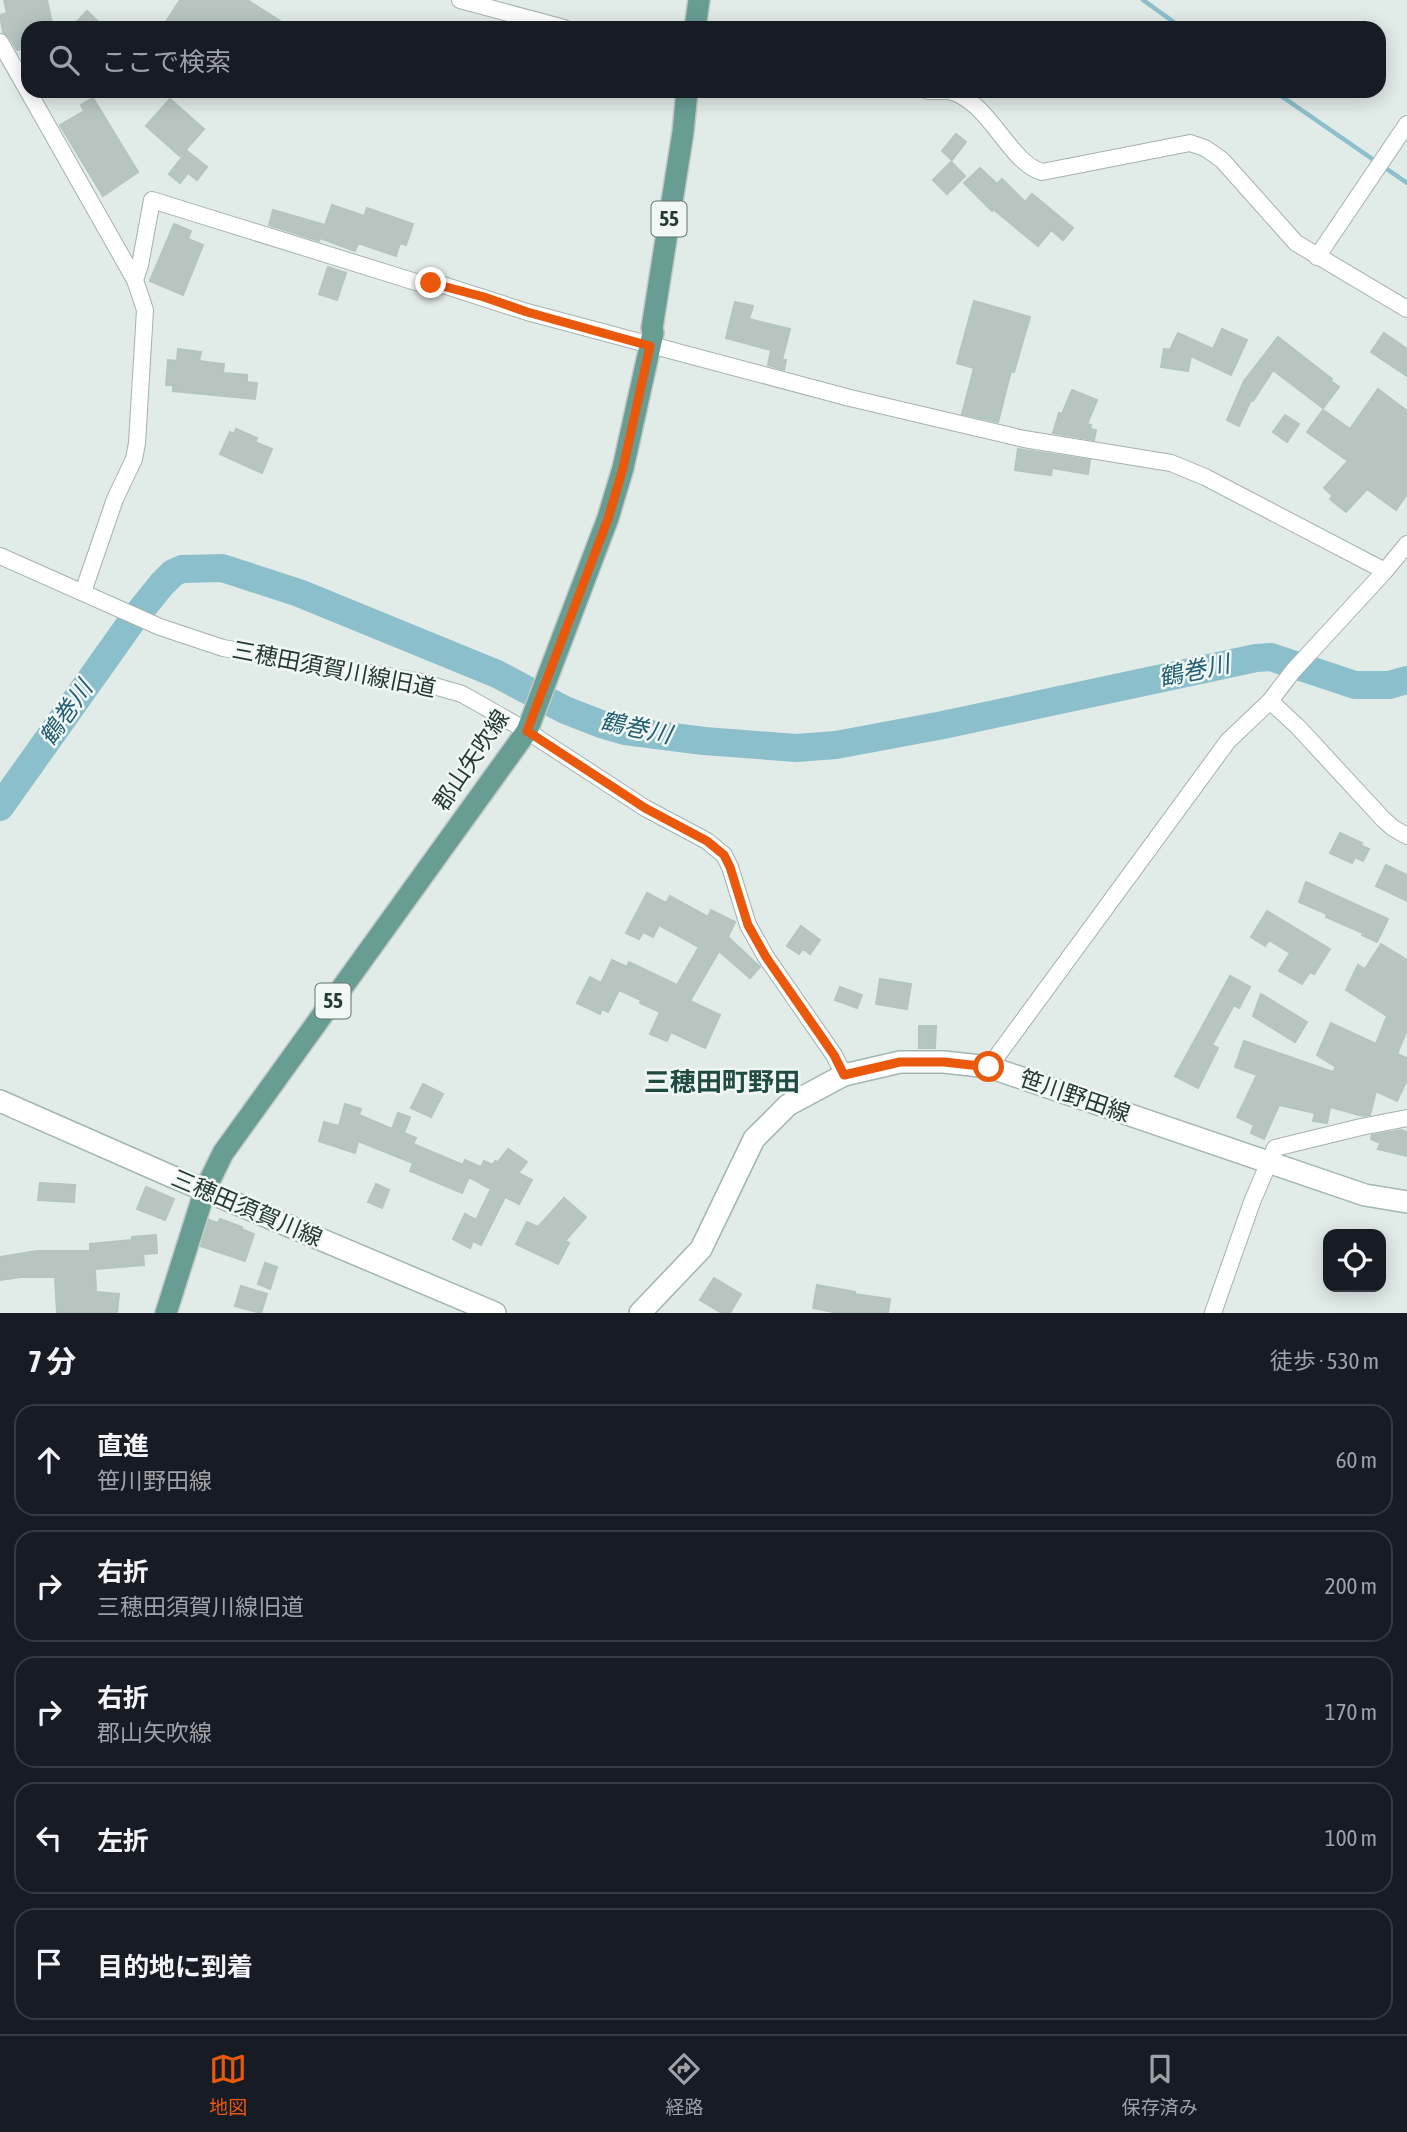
<!DOCTYPE html>
<html lang="ja">
<meta charset="utf-8">
<style>
:root{--surface:#171b24;--page:#20242c;--text:#f1f3f6;--muted:#9ea1a6;--line:#363941;--accent:#ea580c}
body{margin:0;font-family:"Asap Condensed","Noto Sans JP",sans-serif;background:var(--page);color:var(--text)}
.controls{position:absolute;right:21px;bottom:21px;display:grid;overflow:hidden;border-radius:14px;box-shadow:0 4px 18px #0003}
.controls button{width:63px;height:63px;display:grid;place-items:center;padding:0;border:0;border-bottom:2px solid var(--line);background:var(--surface);color:var(--text);font:35px sans-serif}
.stop{position:absolute;width:21px;height:21px;margin:-16px;border:5px solid #ea580c;border-radius:50%;background:#fff}
.stop.end{background:#ea580c;border-color:#fff;box-shadow:0 2px 7px #0008}
.list{margin:0;padding:0;list-style:none}
h2{display:flex;justify-content:space-between;align-items:center;height:91px;margin:0;padding:0 28px;font-size:30px}
h2 small{font-size:23px;font-weight:400;color:var(--muted)}
.list li{display:grid;grid-template-columns:46px 1fr auto;gap:21px;align-items:center;box-sizing:border-box;height:112px;margin:0 14px 14px;padding:0 14px;border:2px solid var(--line);border-radius:21px}
.list b{display:block;font-size:26px;white-space:nowrap}
.list p{margin:0;font-size:23px;white-space:nowrap;color:var(--muted)}
.list em{font-size:23px;font-style:normal;color:var(--muted)}
.icon{flex:none;width:38px;height:38px;fill:none;stroke:currentColor;stroke-width:2;stroke-linecap:round;stroke-linejoin:round}
.map{position:relative;flex:none;width:1407px;height:1313px;overflow:hidden}
.search{position:absolute;background:var(--surface);box-shadow:0 4px 18px #0003;left:21px;right:21px;top:21px;height:77px;display:flex;align-items:center;gap:18px;box-sizing:border-box;padding:0 24px;border-radius:21px;color:var(--muted);font-size:26px}
.sheet{height:721px;background:var(--surface)}
nav{display:flex;justify-content:space-around;align-items:center;box-sizing:border-box;height:98px;border-top:2px solid var(--line);background:var(--surface);font-size:19px;color:var(--muted)}
nav a{display:grid;justify-items:center;gap:4px}
nav .on{color:var(--accent)}
.map>svg:first-child{display:block}
</style>
<div class="map">
<svg width="1407" height="1313" viewBox="0 0 1407 1313">
<rect width="100%" height="100%" fill="#e1ebe7"/>
<g fill="none" stroke-linecap="round" stroke-linejoin="round">
<path stroke="#8cbfcc" stroke-width="4.5" d="M 1143,0 L 1182,28
M 1274,91 L 1407,183"/>
<path stroke="#8cbfcc" stroke-width="28" d="M 0,807 L 132,621 L 162,584 L 173,573 L 182,569 L 222,568 L 299,593 L 497,674 L 565,710 L 601,724 L 625,731 L 704,741 L 796,748 L 836,745 L 943,725 L 1256,658 L 1271,657 L 1355,685 L 1389,685 L 1407,680"/>
</g>
<path fill="#b7c5c0" stroke="#b4c4be" stroke-width="2" d="M 4,0 L 47,0 L 53,28 L 28,28 L 28,48 L 17,50 L 9,37 L 3,32 L 0,15 L 7,13 Z
M 180,0 L 247,0 L 291,28 L 162,28 Z
M 87,11 L 105,28 L 71,28 Z
M 93,98 L 138,172 L 103,196 L 60,125 L 84,111 L 81,105 Z
M 170,99 L 204,129 L 180,156 L 146,126 Z
M 956,134 L 966,142 L 952,160 L 942,151 Z
M 187,151 L 207,167 L 197,180 L 188,173 L 180,183 L 169,174 Z
M 951,162 L 965,176 L 947,194 L 933,180 Z
M 980,168 L 997,184 L 1002,179 L 1025,202 L 1032,194 L 1073,228 L 1063,240 L 1051,230 L 1038,246 L 993,209 L 992,211 L 964,183 Z
M 332,205 L 364,216 L 367,208 L 413,224 L 406,245 L 400,243 L 396,256 L 358,243 L 355,251 L 320,238 L 319,241 L 269,225 L 273,210 L 325,225 Z
M 174,224 L 191,231 L 188,239 L 203,245 L 183,295 L 150,281 Z
M 328,267 L 346,273 L 337,300 L 319,294 Z
M 974,301 L 1030,317 L 1014,372 L 1011,371 L 998,422 L 962,414 L 974,368 L 957,363 Z
M 735,302 L 753,306 L 749,319 L 790,329 L 782,360 L 786,360 L 784,370 L 768,365 L 771,350 L 726,338 Z
M 1222,329 L 1247,340 L 1231,375 L 1191,356 L 1188,371 L 1161,367 L 1164,349 L 1170,350 L 1178,333 L 1213,349 Z
M 1384,333 L 1407,349 L 1407,376 L 1371,352 Z
M 1278,337 L 1332,379 L 1331,381 L 1339,387 L 1323,408 L 1273,370 L 1253,401 L 1251,400 L 1239,426 L 1227,420 L 1244,381 Z
M 178,349 L 201,352 L 199,361 L 224,364 L 223,373 L 247,375 L 247,382 L 257,383 L 255,399 L 173,391 L 173,385 L 166,385 L 168,360 L 177,361 Z
M 1378,389 L 1407,411 L 1407,494 L 1396,510 L 1367,489 L 1346,512 L 1330,499 L 1333,496 L 1324,488 L 1348,461 L 1307,432 L 1323,410 L 1350,429 Z
M 1072,390 L 1097,400 L 1087,424 L 1091,425 L 1090,429 L 1096,430 L 1094,440 L 1053,433 L 1059,413 L 1062,414 Z
M 1285,415 L 1299,424 L 1287,442 L 1273,432 Z
M 236,429 L 257,438 L 255,442 L 272,449 L 262,473 L 220,454 L 230,432 L 234,434 Z
M 1018,449 L 1090,460 L 1088,474 L 1052,468 L 1051,475 L 1015,470 Z
M 1340,833 L 1362,843 L 1360,845 L 1369,849 L 1363,861 L 1355,857 L 1352,863 L 1330,853 Z
M 1386,865 L 1407,875 L 1407,901 L 1376,886 Z
M 1306,882 L 1388,919 L 1377,942 L 1362,935 L 1363,933 L 1326,917 L 1327,914 L 1299,902 Z
M 647,893 L 666,903 L 670,896 L 708,917 L 711,910 L 735,922 L 728,937 L 760,967 L 750,978 L 719,951 L 690,1001 L 720,1015 L 705,1048 L 671,1032 L 667,1041 L 650,1034 L 660,1012 L 640,1003 L 641,1000 L 619,990 L 608,1012 L 602,1009 L 600,1014 L 577,1003 L 590,977 L 601,983 L 612,960 L 627,967 L 629,962 L 677,985 L 699,947 L 659,925 L 653,937 L 643,932 L 639,939 L 626,933 Z
M 1267,911 L 1330,949 L 1314,974 L 1310,972 L 1302,984 L 1279,971 L 1290,953 L 1269,940 L 1265,946 L 1251,937 Z
M 801,926 L 820,940 L 810,954 L 803,949 L 799,954 L 787,946 Z
M 1381,944 L 1407,960 L 1407,1030 L 1397,1054 L 1407,1058 L 1407,1080 L 1397,1101 L 1376,1091 L 1370,1115 L 1363,1116 L 1330,1107 L 1327,1123 L 1313,1121 L 1315,1113 L 1279,1105 L 1264,1139 L 1251,1133 L 1254,1125 L 1237,1117 L 1257,1075 L 1235,1067 L 1244,1041 L 1333,1072 L 1336,1067 L 1317,1055 L 1331,1023 L 1376,1044 L 1387,1016 L 1346,990 L 1358,965 L 1365,969 Z
M 1230,976 L 1250,987 L 1239,1008 L 1234,1005 L 1212,1045 L 1218,1048 L 1198,1088 L 1175,1076 Z
M 880,979 L 911,984 L 907,1009 L 876,1004 Z
M 840,987 L 862,995 L 857,1008 L 835,1000 Z
M 1261,994 L 1307,1022 L 1295,1042 L 1253,1016 Z
M 919,1026 L 936,1026 L 935,1048 L 919,1048 Z
M 423,1084 L 443,1094 L 431,1117 L 411,1108 Z
M 345,1104 L 361,1109 L 359,1115 L 392,1129 L 398,1113 L 410,1117 L 404,1133 L 416,1138 L 413,1144 L 463,1165 L 465,1160 L 481,1167 L 484,1161 L 493,1165 L 495,1161 L 498,1162 L 508,1149 L 527,1162 L 518,1173 L 532,1180 L 519,1204 L 505,1197 L 481,1245 L 473,1241 L 470,1248 L 453,1239 L 465,1214 L 476,1220 L 491,1189 L 469,1177 L 462,1193 L 410,1171 L 413,1163 L 358,1141 L 355,1153 L 319,1141 L 324,1122 L 339,1126 Z
M 1401,1130 L 1407,1132 L 1407,1156 L 1378,1149 L 1380,1143 L 1371,1139 L 1372,1135 Z
M 40,1183 L 75,1185 L 74,1202 L 38,1200 Z
M 376,1184 L 389,1190 L 382,1208 L 368,1202 Z
M 146,1187 L 174,1199 L 165,1220 L 137,1209 Z
M 564,1198 L 586,1217 L 565,1241 L 569,1243 L 558,1264 L 516,1244 L 527,1222 L 538,1227 Z
M 220,1219 L 242,1227 L 241,1229 L 254,1234 L 245,1261 L 201,1246 L 209,1220 L 218,1223 Z
M 156,1235 L 157,1253 L 143,1254 L 144,1265 L 95,1269 L 96,1292 L 119,1294 L 117,1313 L 57,1313 L 55,1277 L 21,1277 L 0,1280 L 0,1257 L 37,1251 L 90,1251 L 90,1244 L 132,1240 L 132,1237 Z
M 265,1263 L 277,1267 L 270,1289 L 258,1284 Z
M 714,1278 L 741,1294 L 730,1313 L 722,1313 L 700,1300 Z
M 817,1285 L 855,1292 L 854,1294 L 890,1299 L 888,1313 L 838,1313 L 813,1308 Z
M 241,1286 L 267,1294 L 261,1313 L 235,1306 Z"/>
<g fill="none" stroke-linecap="round" stroke-linejoin="round">
<defs>
<path id="street" d="M 460,0 L 564,28
M 0,42 L 28,91
M 28,91 L 135,280 L 145,310 L 137,443 L 134,459 L 115,499 L 83,592
M 928,91 L 945,91
M 949,91 C 990,101 1008,162 1042,172 L 1190,143 L 1205,148 L 1222,160 L 1296,243 L 1407,309
M 1317,257 L 1407,124
M 135,280 L 140,265 L 152,200 L 419,283 L 437,283 L 527,312 L 850,398 L 1024,439 L 1171,463 L 1205,477 L 1385,571
M 0,556 L 160,627 L 223,648 L 417,681 L 462,694 L 527,731 L 645,808 L 707,841 L 724,855 L 730,867 L 748,925 L 766,957 L 834,1055 L 844,1075
M 1270,701 L 1298,727 L 1383,819 L 1393,828 L 1407,836
M 989,1067 L 1228,741 L 1270,701 L 1293,671 L 1385,571 L 1407,544
M 1213,1313 L 1252,1202 L 1275,1148 L 1361,1127 L 1407,1118"/>
<path id="secondary" d="M 0,1101 L 166,1174 L 495,1313
M 640,1313 L 701,1249 L 754,1139 L 788,1105 L 844,1075 L 900,1062 L 944,1062 L 989,1067 L 1365,1195 L 1407,1202"/>
<path id="primary" d="M 695,28 L 699,0
M 166,1313 L 205,1190 L 223,1153 L 527,731 L 608,518 L 623,468 L 653,333 L 652,328 L 683,132 L 687,91"/>
</defs>
<use href="#street" stroke="#a4b2ae" stroke-width="18"/>
<use href="#secondary" stroke="#a1b6af" stroke-width="24"/>
<use href="#primary" stroke="#c1c8c6" stroke-width="24"/>
<use href="#street" stroke="#fff" stroke-width="16"/>
<use href="#secondary" stroke="#fff" stroke-width="21"/>
<use href="#primary" stroke="#689d93" stroke-width="21"/>
</g>
<g fill="none" stroke-linecap="round" stroke-linejoin="round">
<path stroke="#ea580c" stroke-width="9" d="M 431,283 L 484,297 L 527,312 L 650,346 L 623,468 L 608,519 L 527,731 L 645,808 L 707,841 L 724,855 L 730,867 L 748,925 L 766,957 L 834,1055 L 844,1075 L 900,1062 L 944,1062 L 989,1067"/>
</g>
<g text-anchor="middle" stroke-width="5" stroke-linejoin="round" paint-order="stroke">
<g fill="#f1f7f5" stroke="#61736f" stroke-width="2">
<rect x="651.5" y="201.5" width="35" height="35" rx="5"/>
<rect x="315.5" y="983.5" width="35" height="35" rx="5"/>
</g>
<g font-size="21" font-weight="bold" fill="#233a35">
<text x="669" y="226">55</text>
<text x="333" y="1008">55</text>
</g>
<g font-size="23" fill="#233a35" stroke="#f1f7f5">
<text transform="translate(334 669) rotate(11)" y="8">三穂田須賀川線旧道</text>
<text transform="translate(471 760) rotate(-56)" y="8">郡山矢吹線</text>
<text transform="translate(1075 1096) rotate(19)" y="8">笹川野田線</text>
<text transform="translate(247 1208) rotate(23)" y="8">三穂田須賀川線</text>
</g>
<g font-size="24" font-style="italic" fill="#215f72" stroke="#f1f7f5">
<text transform="translate(1194 671) rotate(-12)" y="8">鶴巻川</text>
<text transform="translate(66 713) rotate(-55)" y="8">鶴巻川</text>
<text transform="translate(636 728) rotate(12)" y="8">鶴巻川</text>
</g>
<g font-size="26" font-weight="bold" fill="#204b43" stroke="#f1f7f5">
<text x="722" y="1091">三穂田町野田</text>
</g>
</g>
</svg>
<div class="controls">
<button><svg class="icon" aria-label="locate" viewBox="0 0 24 24"><circle cx="12" cy="12" r="6"/><path d="M12 2v4M12 18v4M2 12h4M18 12h4"/></svg></button>
</div>
<div class="stop" style="left:989px;top:1067px"></div>
<div class="stop end" style="left:431px;top:283px"></div>
<div class="search"><svg class="icon" aria-label="search" viewBox="0 0 24 24"><circle cx="10" cy="10" r="6"/><path d="M15 15l6 6"/></svg>ここで検索</div>
</div>
<section class="sheet">
<h2>7 分<small>徒歩 · 530 m</small></h2>
<ul class="list">
<li><svg class="icon" aria-label="ahead" viewBox="0 0 24 24"><path d="M12 20V5M6 11l6-6 6 6"/></svg><div><b>直進</b><p>笹川野田線</p></div><em>60 m</em></li>
<li><svg class="icon" aria-label="right" viewBox="0 0 24 24"><path d="M7 20v-9h11M14 6l5 5-5 5"/></svg><div><b>右折</b><p>三穂田須賀川線旧道</p></div><em>200 m</em></li>
<li><svg class="icon" aria-label="right" viewBox="0 0 24 24"><path d="M7 20v-9h11M14 6l5 5-5 5"/></svg><div><b>右折</b><p>郡山矢吹線</p></div><em>170 m</em></li>
<li><svg class="icon" aria-label="left" viewBox="0 0 24 24"><path d="M17 20v-9H6M10 6l-5 5 5 5"/></svg><div><b>左折</b></div><em>100 m</em></li>
<li><svg class="icon" aria-label="arrive" viewBox="0 0 24 24"><path d="M6 21V4h12l-3 4 3 4H6"/></svg><div><b>目的地に到着</b></div></li>
</ul>
</section>
<nav>
<a class="on"><svg class="icon" aria-label="map" viewBox="0 0 24 24"><path d="M3 6l6-2 6 2 6-2v14l-6 2-6-2-6 2zM9 4v14M15 6v14"/></svg>地図</a>
<a><svg class="icon" aria-label="directions" viewBox="0 0 24 24"><path d="M12 3l9 9-9 9-9-9zM9 14v-3h6M13 9l2 2-2 2"/></svg>経路</a>
<a><svg class="icon" aria-label="saved" viewBox="0 0 24 24"><path d="M7 4h10v16l-5-4-5 4z"/></svg>保存済み</a>
</nav>
